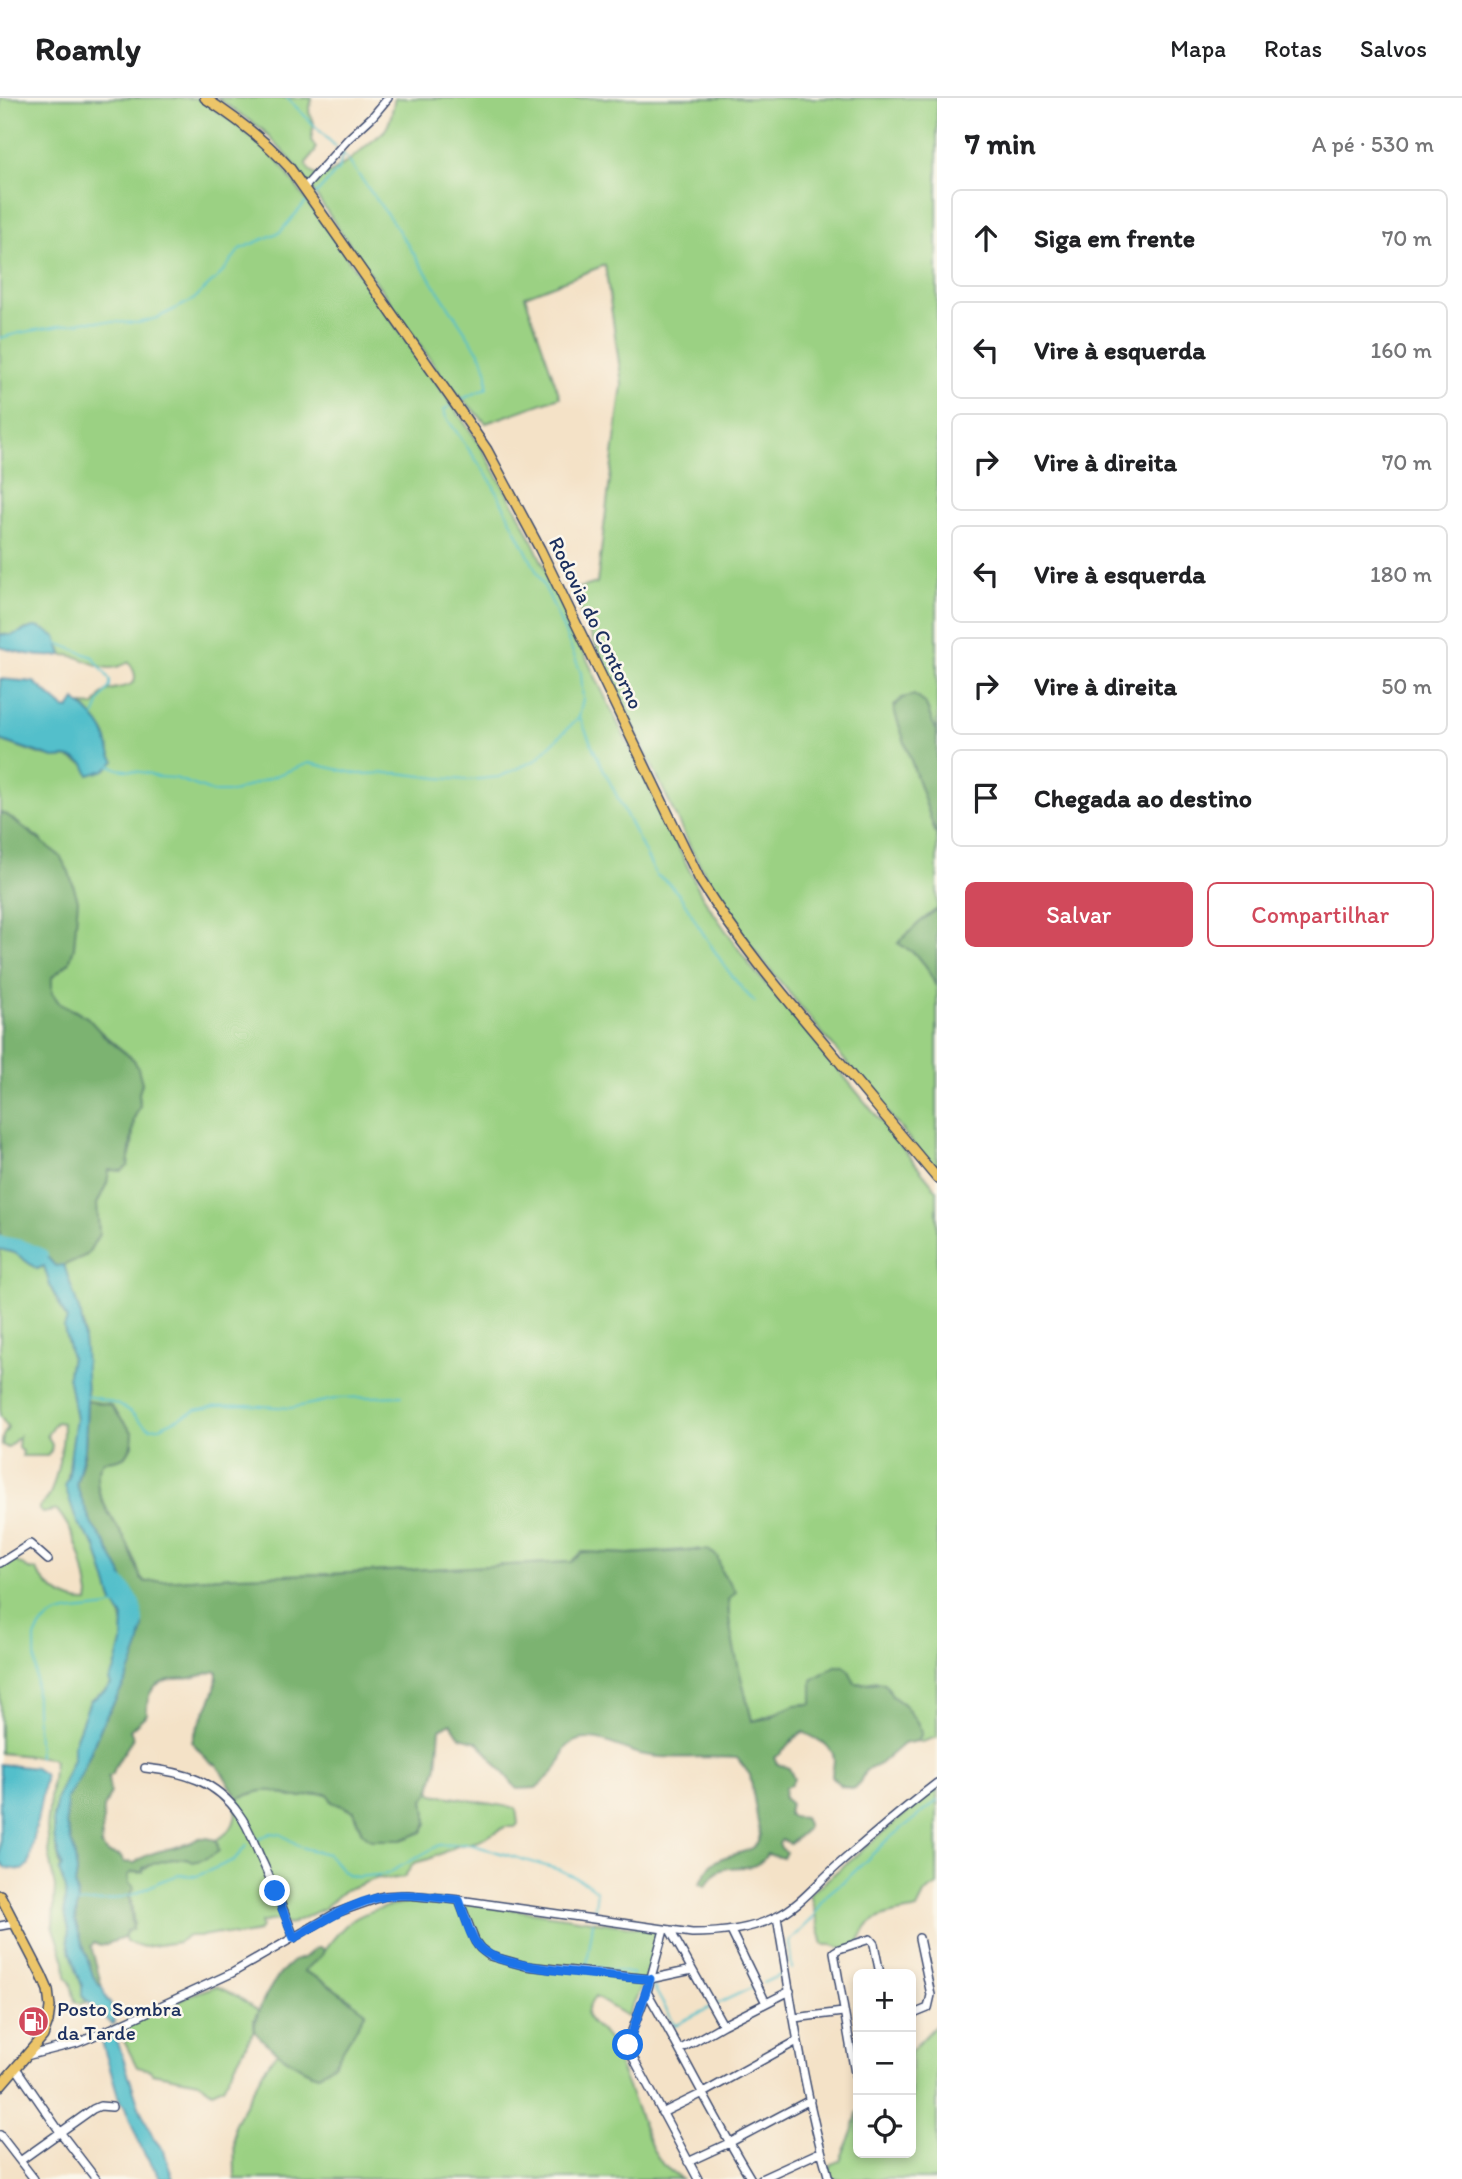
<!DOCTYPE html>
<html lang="pt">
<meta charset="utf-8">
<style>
:root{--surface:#fff;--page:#f6f6f6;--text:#202124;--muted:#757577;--line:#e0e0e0;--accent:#d1495b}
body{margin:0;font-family:Itim,sans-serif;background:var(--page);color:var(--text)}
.controls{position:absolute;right:21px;bottom:21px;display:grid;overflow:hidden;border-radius:10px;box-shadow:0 4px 10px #0003}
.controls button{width:63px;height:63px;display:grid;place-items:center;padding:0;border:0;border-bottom:2px solid var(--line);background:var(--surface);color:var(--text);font:35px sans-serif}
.stop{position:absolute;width:21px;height:21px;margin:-16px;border:5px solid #1a73e8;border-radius:50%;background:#fff}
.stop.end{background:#1a73e8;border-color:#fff;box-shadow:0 2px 7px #0008}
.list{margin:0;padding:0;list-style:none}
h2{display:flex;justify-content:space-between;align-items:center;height:91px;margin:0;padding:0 28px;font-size:30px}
h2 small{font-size:23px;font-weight:400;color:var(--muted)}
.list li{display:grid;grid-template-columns:46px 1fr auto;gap:21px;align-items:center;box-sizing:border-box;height:98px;margin:0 14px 14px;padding:0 14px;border:2px solid var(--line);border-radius:10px}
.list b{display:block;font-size:26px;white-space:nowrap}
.list em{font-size:23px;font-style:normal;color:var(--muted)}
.actions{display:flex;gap:14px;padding:21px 28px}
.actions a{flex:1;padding:16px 0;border:2px solid var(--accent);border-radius:10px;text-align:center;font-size:24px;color:var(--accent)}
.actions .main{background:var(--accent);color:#fff}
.icon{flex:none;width:38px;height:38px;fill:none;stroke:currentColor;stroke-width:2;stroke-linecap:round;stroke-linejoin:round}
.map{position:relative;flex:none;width:937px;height:2081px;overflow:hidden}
header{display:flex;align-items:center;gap:42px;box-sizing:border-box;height:98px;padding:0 35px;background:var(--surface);border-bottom:2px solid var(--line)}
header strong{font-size:33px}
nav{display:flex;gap:38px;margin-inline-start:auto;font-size:24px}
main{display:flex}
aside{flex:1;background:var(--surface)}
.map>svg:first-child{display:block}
</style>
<header>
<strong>Roamly</strong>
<nav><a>Mapa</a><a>Rotas</a><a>Salvos</a></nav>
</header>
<main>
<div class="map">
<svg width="937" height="2081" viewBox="0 0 937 2081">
<rect width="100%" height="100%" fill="#fbf7ec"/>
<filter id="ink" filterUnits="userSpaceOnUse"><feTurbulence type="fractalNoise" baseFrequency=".0143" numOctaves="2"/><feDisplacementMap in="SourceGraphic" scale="14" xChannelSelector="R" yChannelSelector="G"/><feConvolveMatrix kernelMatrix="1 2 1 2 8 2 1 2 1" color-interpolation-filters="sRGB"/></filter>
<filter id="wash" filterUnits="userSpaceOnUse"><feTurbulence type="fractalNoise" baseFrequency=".00686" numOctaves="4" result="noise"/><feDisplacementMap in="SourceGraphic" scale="28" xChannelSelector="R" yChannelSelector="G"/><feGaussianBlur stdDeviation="1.57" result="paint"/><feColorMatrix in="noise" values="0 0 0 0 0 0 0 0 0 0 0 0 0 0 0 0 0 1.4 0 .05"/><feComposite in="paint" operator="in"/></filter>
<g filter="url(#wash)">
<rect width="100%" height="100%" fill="#f4e2c7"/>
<path fill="#9bd183" stroke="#5b8070" stroke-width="2" d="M 0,0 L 197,0 L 236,26 L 279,64 L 479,345 L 524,425 L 592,572 L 702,798 L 751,869 L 803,928 L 937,1092 L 937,1639 L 922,1644 L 918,1643 L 922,1635 L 917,1624 L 903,1606 L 892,1598 L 888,1589 L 876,1583 L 861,1586 L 855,1585 L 851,1580 L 835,1568 L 812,1582 L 812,1606 C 792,1604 772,1619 752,1623 C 742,1580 720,1532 732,1488 L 722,1475 L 717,1458 L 697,1451 L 628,1456 L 582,1454 L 571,1464 L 330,1476 L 236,1478 L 146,1484 L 141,1481 C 137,1468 132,1454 125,1441 C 115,1423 86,1388 101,1366 C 105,1361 119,1360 126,1358 L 132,1348 L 133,1335 L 110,1307 L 87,1303 L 83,1227 L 64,1167 L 87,1157 L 99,1136 L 97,1106 L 107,1085 L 109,1071 L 128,1062 L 132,1050 L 134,1020 L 140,1008 L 139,995 L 142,985 L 134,962 L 76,913 L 60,906 L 52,895 L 52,879 L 69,865 L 74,849 L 75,826 L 41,742 L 7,717 L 0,715 L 0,642 L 39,656 L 54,660 L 66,659 L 84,666 L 111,660 L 105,635 L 83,607 L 94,608 C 97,604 101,597 105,594 C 118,586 148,594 129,564 C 100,581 89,556 62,557 L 61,552 L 26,531 L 15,538 L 0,536 Z
M 217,0 L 312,0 L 309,14 L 314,25 L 311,42 L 316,50 L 315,54 L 306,65 C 315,96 352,60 364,50 C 370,44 380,38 385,32 C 392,23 392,10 395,0 L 937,0 L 937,635 L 925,605 L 894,612 L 937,739 L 937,811 L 920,824 L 898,845 L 917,857 L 926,868 L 937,890 L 937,1075 L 736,830 L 692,753 L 582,518 L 573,492 L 597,485 L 622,286 L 605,167 L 525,198 L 560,299 L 486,325 L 446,284 L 291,62 L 263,32 Z
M 0,1151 L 15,1155 L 37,1171 L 44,1168 L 51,1190 L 67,1221 L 71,1259 L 68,1277 L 76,1321 L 67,1384 L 77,1424 L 96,1449 L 113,1505 L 121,1516 L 123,1524 L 122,1545 L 111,1587 L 104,1594 L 90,1603 L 73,1648 L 73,1661 L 59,1694 L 53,1719 L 55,1744 L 66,1791 L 64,1812 L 69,1831 L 68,1840 L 71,1855 L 82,1888 L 84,1901 L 87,1904 L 80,1906 L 75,1903 L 71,1886 L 66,1878 L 65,1863 L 53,1827 L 55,1789 L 50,1764 L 47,1729 L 54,1663 L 51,1660 L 0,1655 L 0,1467 L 10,1460 L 29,1471 L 36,1472 C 47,1490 66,1505 88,1504 L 89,1497 C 84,1467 77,1436 57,1412 L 43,1415 L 39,1412 L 39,1409 C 43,1405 48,1402 50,1396 C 56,1382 66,1338 62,1325 L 56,1324 L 47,1337 L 52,1347 L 51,1353 L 47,1358 L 22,1358 L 23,1354 L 18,1350 L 19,1338 L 8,1350 L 2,1347 L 3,1338 L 8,1330 L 0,1318 Z
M 937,1692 L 937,1787 L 925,1795 L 917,1811 C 902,1815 875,1816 866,1830 C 860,1839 860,1847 851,1853 L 832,1847 L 823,1847 L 810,1796 L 931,1694 Z
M 261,1693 L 275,1693 L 291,1699 L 302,1699 L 315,1694 L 329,1696 L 347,1711 L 354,1713 L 355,1719 L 362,1735 L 401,1742 L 422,1734 L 427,1725 L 424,1702 L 430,1693 L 433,1696 L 516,1710 L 518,1726 L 515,1729 L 505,1729 L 479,1743 L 457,1748 L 429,1761 L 414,1765 L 404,1779 L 390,1781 L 378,1780 L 345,1792 L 323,1811 L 288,1827 C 280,1819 270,1823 260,1825 L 261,1829 L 258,1834 L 237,1838 L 218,1835 L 202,1838 L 188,1838 L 178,1844 L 144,1849 L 126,1844 L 124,1837 L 134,1827 L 128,1777 L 133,1774 L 140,1775 C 151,1760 182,1759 198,1763 L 218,1748 L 216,1742 C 237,1731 235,1721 238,1700 Z
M 420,1801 L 464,1804 L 659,1833 L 644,1884 L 627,1918 L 595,1899 C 575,1926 598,1923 610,1944 L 652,2050 L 663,2067 L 681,2081 L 235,2081 L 234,2027 L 263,1973 L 278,1953 L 311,1975 L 352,1903 L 325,1884 L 304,1873 C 322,1859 330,1842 346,1827 C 364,1811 396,1807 420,1801 Z
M 216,1888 L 239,1899 L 258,1913 L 254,1922 L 254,1933 L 223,1989 L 212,1994 L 198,1984 L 152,1975 L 150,1972 L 137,1969 L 120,1935 L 115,1930 L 187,1898 Z
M 937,1926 L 937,2081 L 833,2081 L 830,2071 L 831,2067 L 840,2062 L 852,2034 L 858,2013 L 858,2055 L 911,2055 L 911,1953 Z"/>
<path fill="#7cb371" stroke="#4c7168" stroke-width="2" d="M 914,597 L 925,605 L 937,635 L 937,739 L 894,612 L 894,608 L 902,600 Z
M 0,715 L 7,717 L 60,758 L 69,774 L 78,802 L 74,849 L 69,865 L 52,879 L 52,895 L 60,906 L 87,919 L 106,940 L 134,962 L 138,970 L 142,985 L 139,995 L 140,1008 L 134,1020 L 128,1068 L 122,1073 L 109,1072 L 107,1085 L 97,1106 L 99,1136 L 87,1157 L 60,1169 L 55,1168 L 49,1161 L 0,1143 Z
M 937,811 L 937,890 L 926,868 L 917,857 L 898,845 L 920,824 Z
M 87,1303 L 110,1307 L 133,1335 C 130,1356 129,1362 104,1363 C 83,1389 115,1422 127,1445 C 132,1456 137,1469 141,1481 L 146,1484 L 236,1478 L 330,1476 L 571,1464 L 582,1454 L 628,1456 L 708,1452 L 717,1458 L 722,1475 L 736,1494 L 728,1502 C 729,1544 743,1582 752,1623 L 768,1620 L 794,1607 L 812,1606 L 812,1582 L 835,1568 L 845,1568 C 851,1573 851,1579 855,1585 C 865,1587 874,1583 885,1585 L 892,1598 L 903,1606 L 917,1624 L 922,1635 L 918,1643 L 903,1646 L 880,1666 L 865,1673 L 860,1684 L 853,1691 L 840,1687 L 832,1679 C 832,1673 834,1667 834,1661 C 834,1648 813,1639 803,1634 C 790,1640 787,1654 774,1660 L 777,1666 L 789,1670 L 794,1681 L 791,1687 L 785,1689 L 784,1700 L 790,1705 L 788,1716 L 791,1719 L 804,1720 L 807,1726 L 807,1731 L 790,1746 L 782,1742 L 779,1745 L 781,1750 L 786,1754 L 783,1760 L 767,1756 C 756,1776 738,1765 721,1772 C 714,1775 710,1782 705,1788 L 700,1785 C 705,1778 707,1770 713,1765 C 727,1753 756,1759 760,1737 L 750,1677 L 737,1660 C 704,1657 672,1663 640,1656 C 620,1651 593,1633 572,1645 C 562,1651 563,1658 559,1667 C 554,1676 543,1683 536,1690 L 517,1691 L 478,1644 L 460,1639 L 451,1625 L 440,1631 L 437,1667 L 430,1693 L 424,1702 L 427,1725 L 422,1734 L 401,1742 L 371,1742 L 362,1735 L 354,1713 L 332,1704 L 328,1696 C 316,1694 311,1698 300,1699 C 291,1700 285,1696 277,1694 C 264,1690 251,1696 238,1700 L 221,1673 L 217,1667 L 209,1664 L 192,1644 C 198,1620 218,1600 217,1573 C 208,1575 199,1578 190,1580 C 185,1581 179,1580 174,1581 C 152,1585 146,1596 147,1616 L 130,1632 L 133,1639 C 127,1653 116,1661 113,1676 L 108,1679 L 110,1696 L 104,1710 L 101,1748 L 108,1755 L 120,1758 L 124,1764 L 135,1765 C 147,1753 174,1751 189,1745 C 193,1744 196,1741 199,1740 C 204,1739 212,1741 216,1742 L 219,1753 C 212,1759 202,1762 193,1764 C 181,1756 156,1764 143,1770 L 143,1774 L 133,1774 L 128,1777 L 129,1785 L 133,1788 L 134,1791 L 129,1797 L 133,1831 L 126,1833 L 124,1840 L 100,1848 L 94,1845 L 91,1848 L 102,1889 L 99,1887 L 93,1878 L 75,1823 L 78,1803 L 75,1787 L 77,1774 L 74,1753 L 66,1726 L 67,1700 L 85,1668 L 104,1622 L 115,1603 L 143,1528 L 121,1475 L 104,1443 L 92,1428 L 76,1387 L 85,1354 Z
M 316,1850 L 320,1850 L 324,1853 L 322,1857 L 304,1873 L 325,1884 L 366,1914 L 334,1966 L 319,1977 C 302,1974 265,1947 254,1933 C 255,1912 275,1877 292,1864 C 294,1862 300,1861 303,1860 C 308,1858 311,1853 316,1850 Z"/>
<path fill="#52bfcb" stroke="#367794" stroke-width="2" d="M 34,529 L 41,530 L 56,539 L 62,557 C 42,561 19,555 0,549 L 0,536 C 14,540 21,532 34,529 Z
M 0,581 L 34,584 L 64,610 L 69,611 L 75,602 C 86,612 99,622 105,636 C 109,645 108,657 115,663 L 105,672 L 89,677 L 84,666 L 75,661 L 66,659 L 54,660 L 0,642 Z
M 0,1143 L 15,1148 L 42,1153 L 55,1168 L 64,1167 L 81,1218 L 85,1250 L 87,1303 L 85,1348 L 76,1387 L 92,1427 L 104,1443 L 121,1475 L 143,1528 L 139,1549 L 127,1581 L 104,1622 L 81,1677 L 67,1700 L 66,1726 L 74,1753 L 77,1774 L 75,1787 L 78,1803 L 75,1823 L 93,1878 L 99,1887 L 102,1889 L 107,1902 L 110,1904 L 115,1925 L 112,1926 L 82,1898 L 82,1888 L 71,1855 L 68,1840 L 69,1831 L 64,1812 L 66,1791 L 59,1773 L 62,1768 L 55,1744 L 53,1722 L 57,1700 L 73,1661 L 73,1648 L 90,1603 L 104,1594 L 111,1587 L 109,1582 L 114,1574 L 122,1545 L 123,1519 L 113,1505 L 96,1449 L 77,1424 L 65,1388 L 69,1379 L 70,1361 L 76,1321 L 68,1277 L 71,1259 L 64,1230 L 67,1221 L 51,1190 L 44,1168 L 37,1171 L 15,1155 L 0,1151 Z
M 0,1666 L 35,1670 L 44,1676 L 45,1681 L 29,1766 L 22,1772 L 5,1770 L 0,1764 Z
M 113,1930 L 140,2011 L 154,2041 L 164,2053 L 173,2081 L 160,2081 C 157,2071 150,2066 145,2057 C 137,2041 131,2025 125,2009 L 120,2004 L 100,1937 Z"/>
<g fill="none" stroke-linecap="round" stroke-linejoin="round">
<path stroke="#52bfcb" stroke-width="2" d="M 287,0 L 336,49
M 342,54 L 394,126 L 482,259 L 487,275 L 487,290 L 460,302
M 315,97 L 339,71 L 342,56
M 0,240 L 19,235 L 88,223 L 138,225 L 157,220 L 193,202 L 222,175 L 240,151 L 280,134 L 306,104
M 57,545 L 93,559 L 110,582 L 110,588 L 100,603 L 94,619
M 580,620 L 594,652 L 656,777 C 679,789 688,811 701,832 C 717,857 733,883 755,904
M 110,667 L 118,671 L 148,675 L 157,679 L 175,680 L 213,694 L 233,694 L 309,665 L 358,676 L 398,675 L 438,680 L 469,682 L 499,679 L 536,662 L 579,619 L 583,601 L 581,575 L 570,547 L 550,500 L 491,383 L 446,319 L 444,312 L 450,308
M 85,1298 C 100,1300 115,1304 128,1312 C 136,1317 141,1326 150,1330 L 160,1329 L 196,1312 L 216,1308 L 247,1307 L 291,1310 L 340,1300 L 402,1298
M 39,1659 L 36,1611 L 35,1540 C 48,1503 86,1517 115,1507
M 257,1742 L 271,1735 L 280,1736 L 303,1750 L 328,1756 L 341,1771 L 348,1777 L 357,1779 L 387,1776 L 439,1747 L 469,1746 L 560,1772 L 587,1785 L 597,1793 L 594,1817
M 78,1805 L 105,1803 L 135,1796 L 161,1783 L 179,1777 L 197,1778 L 234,1762 L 247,1747
M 593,1824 L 587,1867 L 634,1876
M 792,1871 L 789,1844 L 812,1821 L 821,1804 L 828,1796 L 851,1777 L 887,1742 L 937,1703
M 763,1885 L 782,1876
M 653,1888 L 675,1927 L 709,1910
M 717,1906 L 753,1889"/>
<path stroke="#52bfcb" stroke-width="12" d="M 0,1144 L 22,1148 L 42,1157
M 120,1485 C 133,1499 140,1512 136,1531"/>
</g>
</g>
<g filter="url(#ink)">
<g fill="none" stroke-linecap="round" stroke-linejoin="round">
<defs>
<path id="minor" d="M 304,90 L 348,41 L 373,18 L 388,0
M 0,1465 L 30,1446 L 48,1462
M 145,1670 C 184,1674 216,1683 239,1716 C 250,1730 255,1749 263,1765 C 274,1789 285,1814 294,1840
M 459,1802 L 475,1843 L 480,1850 L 490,1858 L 526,1868 L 650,1881 L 692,1872
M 777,1819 C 792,1907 804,1996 829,2081
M 0,1828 L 16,1825
M 664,1832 L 647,1894 L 628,1943 L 628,1950 L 698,2081
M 670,1832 L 723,1927
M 731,1833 L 766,1905
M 647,1894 C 683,1956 714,2020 751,2081
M 911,1917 L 928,1910 L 931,1897 L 919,1840
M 794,1920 L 843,1914
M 681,1951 L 723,1927 L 790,1893
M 26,1958 L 77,1945 L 115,1929 L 232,1875 L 336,1815 L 384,1798 L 408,1797 L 459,1802 L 692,1835 C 721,1835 750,1832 776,1819 C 800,1808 818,1784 838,1767 C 870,1739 903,1711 937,1685
M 16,1970 L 60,2034 L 96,2081
M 857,1987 L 834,1854 L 839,1851 L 870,1841 L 874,1846 L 880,1876
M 662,2015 L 703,1995 L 797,1943
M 0,2037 L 34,2081
M 20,2063 L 93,2011 L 100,2008 L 112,2009
M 688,2064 L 729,2045 L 810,2002
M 761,2081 L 820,2054"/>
<path id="major" d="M 205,0 C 236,20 264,41 289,69 L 465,320 L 487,352 L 540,451 L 700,782 C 736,840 779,892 823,944 C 861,989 899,1035 937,1080
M 0,1797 L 41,1876 L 48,1892 L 50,1909 L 48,1924 L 43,1938 L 0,1988"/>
</defs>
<use href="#minor" stroke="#3c4a6e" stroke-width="10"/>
<use href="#major" stroke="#3c4a6e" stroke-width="12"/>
<use href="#minor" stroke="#fff" stroke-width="7"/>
<use href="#major" stroke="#ecc569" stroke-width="9"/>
</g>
</g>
<g fill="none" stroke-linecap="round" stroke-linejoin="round" filter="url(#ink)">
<path stroke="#1a73e8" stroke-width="9" d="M 275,1793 L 294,1840 C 327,1821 361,1798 399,1797 C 419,1796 439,1800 459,1802 C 465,1817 469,1839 481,1851 C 502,1872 616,1878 650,1881 L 628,1947"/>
</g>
<defs>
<symbol id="fuel-disc" viewBox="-11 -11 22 22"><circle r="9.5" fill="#d1495b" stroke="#fbf7ec"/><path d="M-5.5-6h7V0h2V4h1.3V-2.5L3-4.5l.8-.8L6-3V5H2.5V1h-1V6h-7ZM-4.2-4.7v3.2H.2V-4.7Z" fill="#fff"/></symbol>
</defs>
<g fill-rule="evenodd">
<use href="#fuel-disc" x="16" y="1906" width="35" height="35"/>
</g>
<g text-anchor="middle" stroke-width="5" stroke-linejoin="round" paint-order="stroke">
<g font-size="21" fill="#1b2f5e" stroke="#fbf7ec">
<text transform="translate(596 525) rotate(64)" y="7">Rodovia do Contorno</text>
</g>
<g font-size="21" fill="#1b2f5e" stroke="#fbf7ec" text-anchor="start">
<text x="57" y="1918">Posto Sombra<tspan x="57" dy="24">da Tarde</tspan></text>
</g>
</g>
</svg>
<div class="controls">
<button>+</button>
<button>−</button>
<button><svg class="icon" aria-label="locate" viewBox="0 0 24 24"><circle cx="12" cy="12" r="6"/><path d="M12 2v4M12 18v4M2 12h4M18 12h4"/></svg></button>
</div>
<div class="stop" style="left:628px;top:1947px"></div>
<div class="stop end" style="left:275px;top:1793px"></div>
</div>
<aside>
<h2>7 min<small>A pé · 530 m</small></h2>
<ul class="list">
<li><svg class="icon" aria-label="ahead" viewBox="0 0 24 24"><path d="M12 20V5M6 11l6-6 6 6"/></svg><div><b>Siga em frente</b></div><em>70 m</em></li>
<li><svg class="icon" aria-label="left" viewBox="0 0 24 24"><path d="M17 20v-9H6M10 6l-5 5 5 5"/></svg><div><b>Vire à esquerda</b></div><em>160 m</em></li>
<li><svg class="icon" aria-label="right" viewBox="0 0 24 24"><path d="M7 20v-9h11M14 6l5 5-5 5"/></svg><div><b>Vire à direita</b></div><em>70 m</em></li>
<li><svg class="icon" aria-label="left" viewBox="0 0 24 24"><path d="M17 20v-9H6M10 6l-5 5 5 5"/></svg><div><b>Vire à esquerda</b></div><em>180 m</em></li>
<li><svg class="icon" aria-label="right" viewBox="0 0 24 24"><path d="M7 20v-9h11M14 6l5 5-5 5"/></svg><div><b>Vire à direita</b></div><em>50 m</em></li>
<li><svg class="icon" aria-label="arrive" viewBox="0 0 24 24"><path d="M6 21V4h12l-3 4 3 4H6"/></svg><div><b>Chegada ao destino</b></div></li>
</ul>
<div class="actions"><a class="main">Salvar</a><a>Compartilhar</a></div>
</aside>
</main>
